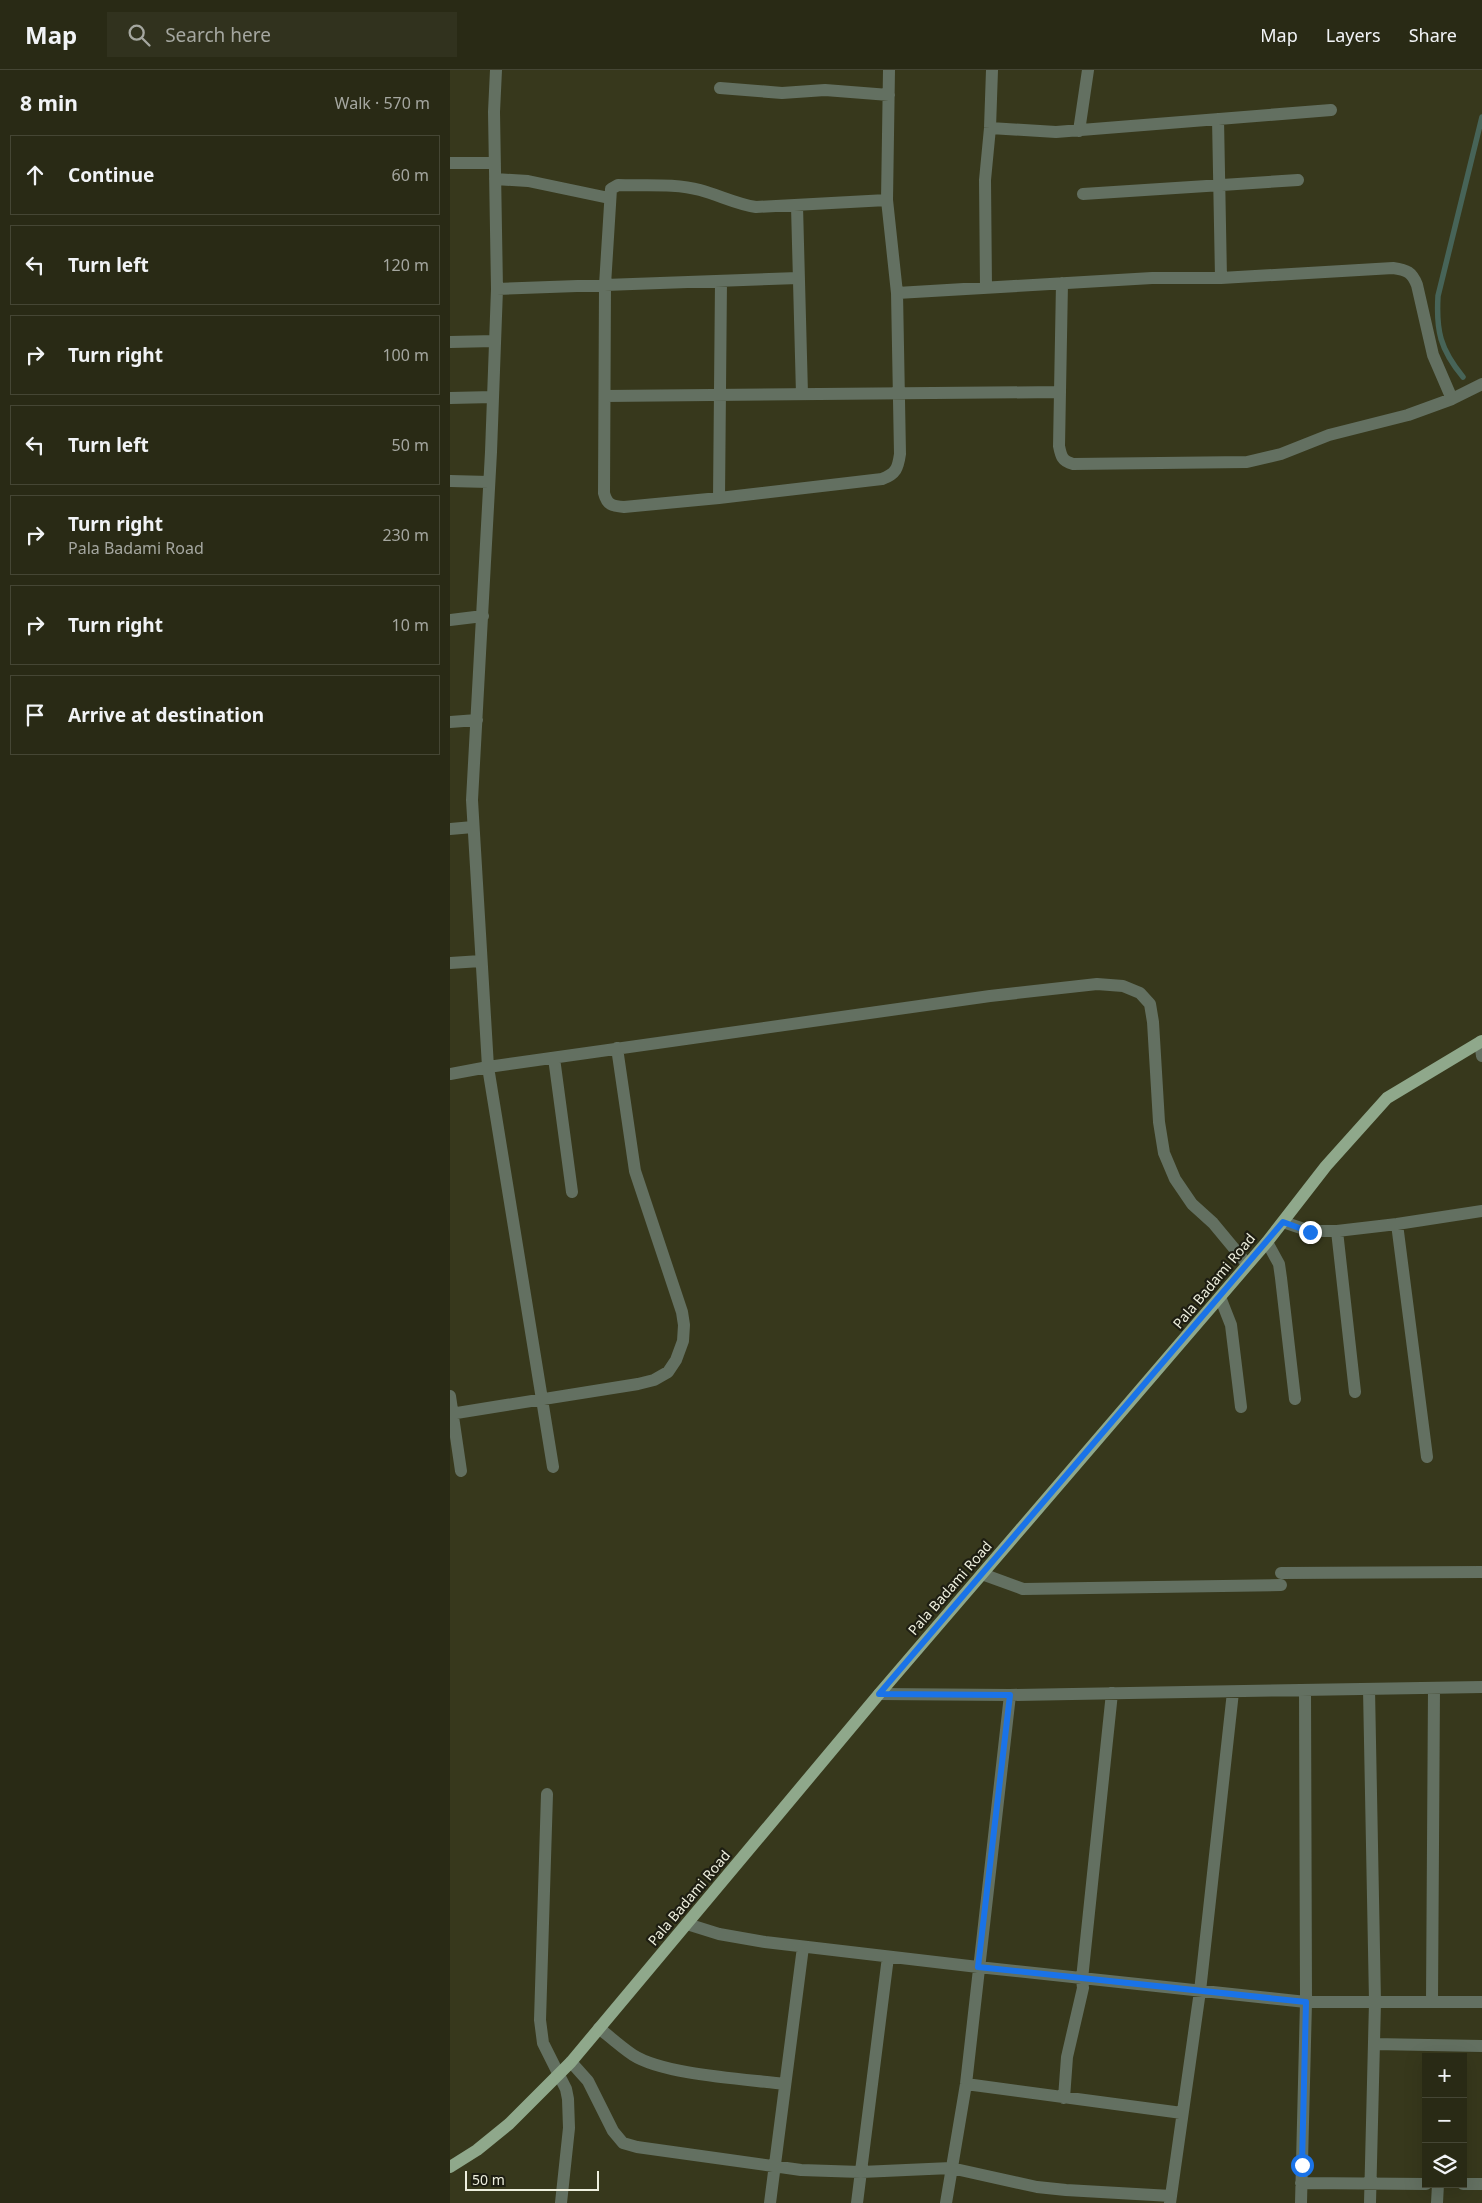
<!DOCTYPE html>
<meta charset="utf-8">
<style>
:root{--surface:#292a15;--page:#31321e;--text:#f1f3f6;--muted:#a5a7a0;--line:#454634}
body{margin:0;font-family:"Noto Sans",sans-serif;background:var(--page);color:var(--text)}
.controls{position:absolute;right:15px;bottom:15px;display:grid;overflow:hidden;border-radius:0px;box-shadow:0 5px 20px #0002}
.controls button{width:45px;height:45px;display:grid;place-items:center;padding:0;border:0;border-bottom:1px solid var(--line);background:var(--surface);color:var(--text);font:25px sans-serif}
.scale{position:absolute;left:15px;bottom:12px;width:134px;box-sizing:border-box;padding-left:5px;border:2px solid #eeefde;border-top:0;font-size:14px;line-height:18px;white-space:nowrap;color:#eeefde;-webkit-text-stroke:4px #1e1e12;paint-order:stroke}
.stop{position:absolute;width:15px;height:15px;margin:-11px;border:4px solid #1a73e8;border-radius:50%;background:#fff}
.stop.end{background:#1a73e8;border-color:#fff;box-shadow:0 1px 5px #0008}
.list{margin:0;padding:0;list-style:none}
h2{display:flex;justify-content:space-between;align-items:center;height:65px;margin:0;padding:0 20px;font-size:21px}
h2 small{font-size:16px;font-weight:400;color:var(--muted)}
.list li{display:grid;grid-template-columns:32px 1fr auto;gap:15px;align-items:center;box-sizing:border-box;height:80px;margin:0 10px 10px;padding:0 10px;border:1px solid var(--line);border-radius:0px}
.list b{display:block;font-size:19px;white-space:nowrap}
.list p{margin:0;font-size:16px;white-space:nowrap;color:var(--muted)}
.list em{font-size:16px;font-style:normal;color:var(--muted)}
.icon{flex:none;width:28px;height:28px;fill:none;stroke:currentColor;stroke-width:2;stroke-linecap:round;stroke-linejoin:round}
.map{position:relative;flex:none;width:1032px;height:2133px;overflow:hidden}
header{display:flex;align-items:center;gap:30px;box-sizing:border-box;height:70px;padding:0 25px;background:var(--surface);border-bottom:1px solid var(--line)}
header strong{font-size:24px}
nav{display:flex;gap:28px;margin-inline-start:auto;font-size:18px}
.search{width:350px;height:45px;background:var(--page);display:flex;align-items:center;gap:12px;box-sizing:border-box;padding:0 18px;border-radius:0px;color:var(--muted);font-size:19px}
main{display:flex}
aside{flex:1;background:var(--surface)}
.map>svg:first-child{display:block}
</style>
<header>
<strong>Map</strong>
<div class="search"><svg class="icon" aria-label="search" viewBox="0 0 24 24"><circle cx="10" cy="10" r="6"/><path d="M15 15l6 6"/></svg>Search here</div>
<nav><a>Map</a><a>Layers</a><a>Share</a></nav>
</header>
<main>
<aside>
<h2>8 min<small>Walk · 570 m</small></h2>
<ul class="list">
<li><svg class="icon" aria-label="ahead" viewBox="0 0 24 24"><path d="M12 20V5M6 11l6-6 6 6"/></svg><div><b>Continue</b></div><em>60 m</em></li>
<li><svg class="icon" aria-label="left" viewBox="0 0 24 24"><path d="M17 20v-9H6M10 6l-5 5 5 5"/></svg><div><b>Turn left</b></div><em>120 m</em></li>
<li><svg class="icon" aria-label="right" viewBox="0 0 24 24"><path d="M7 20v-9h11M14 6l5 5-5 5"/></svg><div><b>Turn right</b></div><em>100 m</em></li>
<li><svg class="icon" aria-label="left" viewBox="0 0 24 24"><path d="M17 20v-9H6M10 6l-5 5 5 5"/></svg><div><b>Turn left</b></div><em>50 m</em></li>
<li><svg class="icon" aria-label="right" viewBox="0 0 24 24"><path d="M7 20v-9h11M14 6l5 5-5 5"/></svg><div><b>Turn right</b><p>Pala Badami Road</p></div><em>230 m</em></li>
<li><svg class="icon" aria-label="right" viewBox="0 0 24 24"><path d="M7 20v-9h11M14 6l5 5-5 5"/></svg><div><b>Turn right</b></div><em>10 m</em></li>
<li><svg class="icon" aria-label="arrive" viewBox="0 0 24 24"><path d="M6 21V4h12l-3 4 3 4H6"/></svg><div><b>Arrive at destination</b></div></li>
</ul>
</aside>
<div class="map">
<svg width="1032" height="2133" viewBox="0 0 1032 2133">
<rect width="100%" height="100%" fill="#37381c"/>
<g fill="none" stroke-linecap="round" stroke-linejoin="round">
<path stroke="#476458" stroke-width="5.5" d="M 1013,307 C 990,279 986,261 988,226 L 1032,47"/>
<path stroke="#637061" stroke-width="12" d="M 46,0 L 44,42 L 47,219 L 41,382 L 22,730 L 38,997 L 540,926 L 647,914 L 673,916 L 690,923 L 700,934 L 703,952 L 709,1052 L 714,1083 L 725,1109 L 742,1134 L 763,1153 L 797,1194
M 270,18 L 332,23 L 375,20 L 439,25
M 768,49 L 771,208
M 540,58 L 606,62 L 881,40
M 629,61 L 638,0
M 0,93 L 45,93
M 45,109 L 78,111 L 159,128
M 633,124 L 848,110
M 437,130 L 306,137 C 286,134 269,125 250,120 C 225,113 195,116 168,115 L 161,119 L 155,215 L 154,423 C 157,435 162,436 174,437 L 269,428 L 432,409 C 446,404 448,398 450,384 L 447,223 L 437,130 L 439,0
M 347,136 L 352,324
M 612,213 L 609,376 C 611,386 612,391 623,394 L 797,392 L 831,384 L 879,365 L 958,345 L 1002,329 L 1032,314
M 536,218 L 535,110 L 540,58 L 542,0
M 47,219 L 348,208
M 447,223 L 702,208 L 771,208 L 943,198 C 957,200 962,202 967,215 L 983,285 L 1002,329
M 0,272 L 45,271
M 155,326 L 610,322
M 0,328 L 43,327
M 0,411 L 39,412
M 269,428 L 271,211
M 0,550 L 33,546
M 0,652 L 27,650
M 0,759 L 23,757
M 0,893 L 31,891
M 1030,972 L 1032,986
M 104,988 L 122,1122
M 0,1004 L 38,997 L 103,1397
M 833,1152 L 860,1161 L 887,1161 L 947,1154 L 1032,1141
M 947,1154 L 977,1387
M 887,1161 L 905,1322
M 817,1172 L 829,1194 L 831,1208 L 845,1329
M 770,1227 L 781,1255 L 791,1337
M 0,1326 L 11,1401
M 0,1344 L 188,1314 L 204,1310 L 218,1302 L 226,1290 L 233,1271 L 234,1255 L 232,1242 L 185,1101 L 167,978
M 831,1503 L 1032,1502
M 532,1504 L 573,1519 L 831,1515
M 919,1619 L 925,1932 L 920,2133
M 429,1624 L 560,1625 L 1032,1617
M 97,1724 L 90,1950 L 93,1973 L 116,2019 L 118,2029 L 119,2058 L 111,2133
M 237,1854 L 269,1864 L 315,1872 L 528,1897 L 856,1932 L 1032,1932
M 982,1932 L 984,1618
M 149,1958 C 160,1967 171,1977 183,1985 C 214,2005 296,2009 335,2014
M 924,1974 L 1032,1976
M 121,1992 L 138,2011 L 163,2061 L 173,2073 L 187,2077 L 351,2100 L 411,2102 L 501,2098 L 587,2117 L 616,2120 L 721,2126
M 516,2014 L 732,2043
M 614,2028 L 617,1987 L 633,1918 L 632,1909 L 662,1623
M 851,2113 L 976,2114
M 1013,2114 L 1032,2114
M 320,2133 L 353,1877
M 407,2133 L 438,1887
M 496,2133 L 516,2014 L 560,1625
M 720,2133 L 750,1921 L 783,1622
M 851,2133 L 856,1932 L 855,1620
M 987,2133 L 988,2114"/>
<path stroke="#8fa88b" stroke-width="12" d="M 0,2097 L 27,2080 L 59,2054 L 121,1992 L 429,1624 L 817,1172 L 876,1096 L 937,1028 L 1032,971"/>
</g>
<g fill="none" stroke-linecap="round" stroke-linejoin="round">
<path stroke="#1a73e8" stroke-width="6" d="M 852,2095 L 856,1932 L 528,1897 L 560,1625 L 429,1624 L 833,1152 L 860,1162"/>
</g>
<g text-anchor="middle" stroke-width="4.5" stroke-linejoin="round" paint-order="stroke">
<g font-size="14" fill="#eeefde" stroke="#1e1e12">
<text transform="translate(764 1211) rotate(-50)" y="5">Pala Badami Road</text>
<text transform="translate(500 1518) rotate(-49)" y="5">Pala Badami Road</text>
<text transform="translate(239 1828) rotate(-50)" y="5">Pala Badami Road</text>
</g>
</g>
</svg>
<div class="controls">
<button>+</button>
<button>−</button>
<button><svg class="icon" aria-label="layers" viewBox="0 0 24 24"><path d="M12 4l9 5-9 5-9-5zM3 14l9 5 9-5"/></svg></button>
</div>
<div class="scale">50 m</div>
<div class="stop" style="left:852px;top:2095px"></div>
<div class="stop end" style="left:860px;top:1162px"></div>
</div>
</main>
